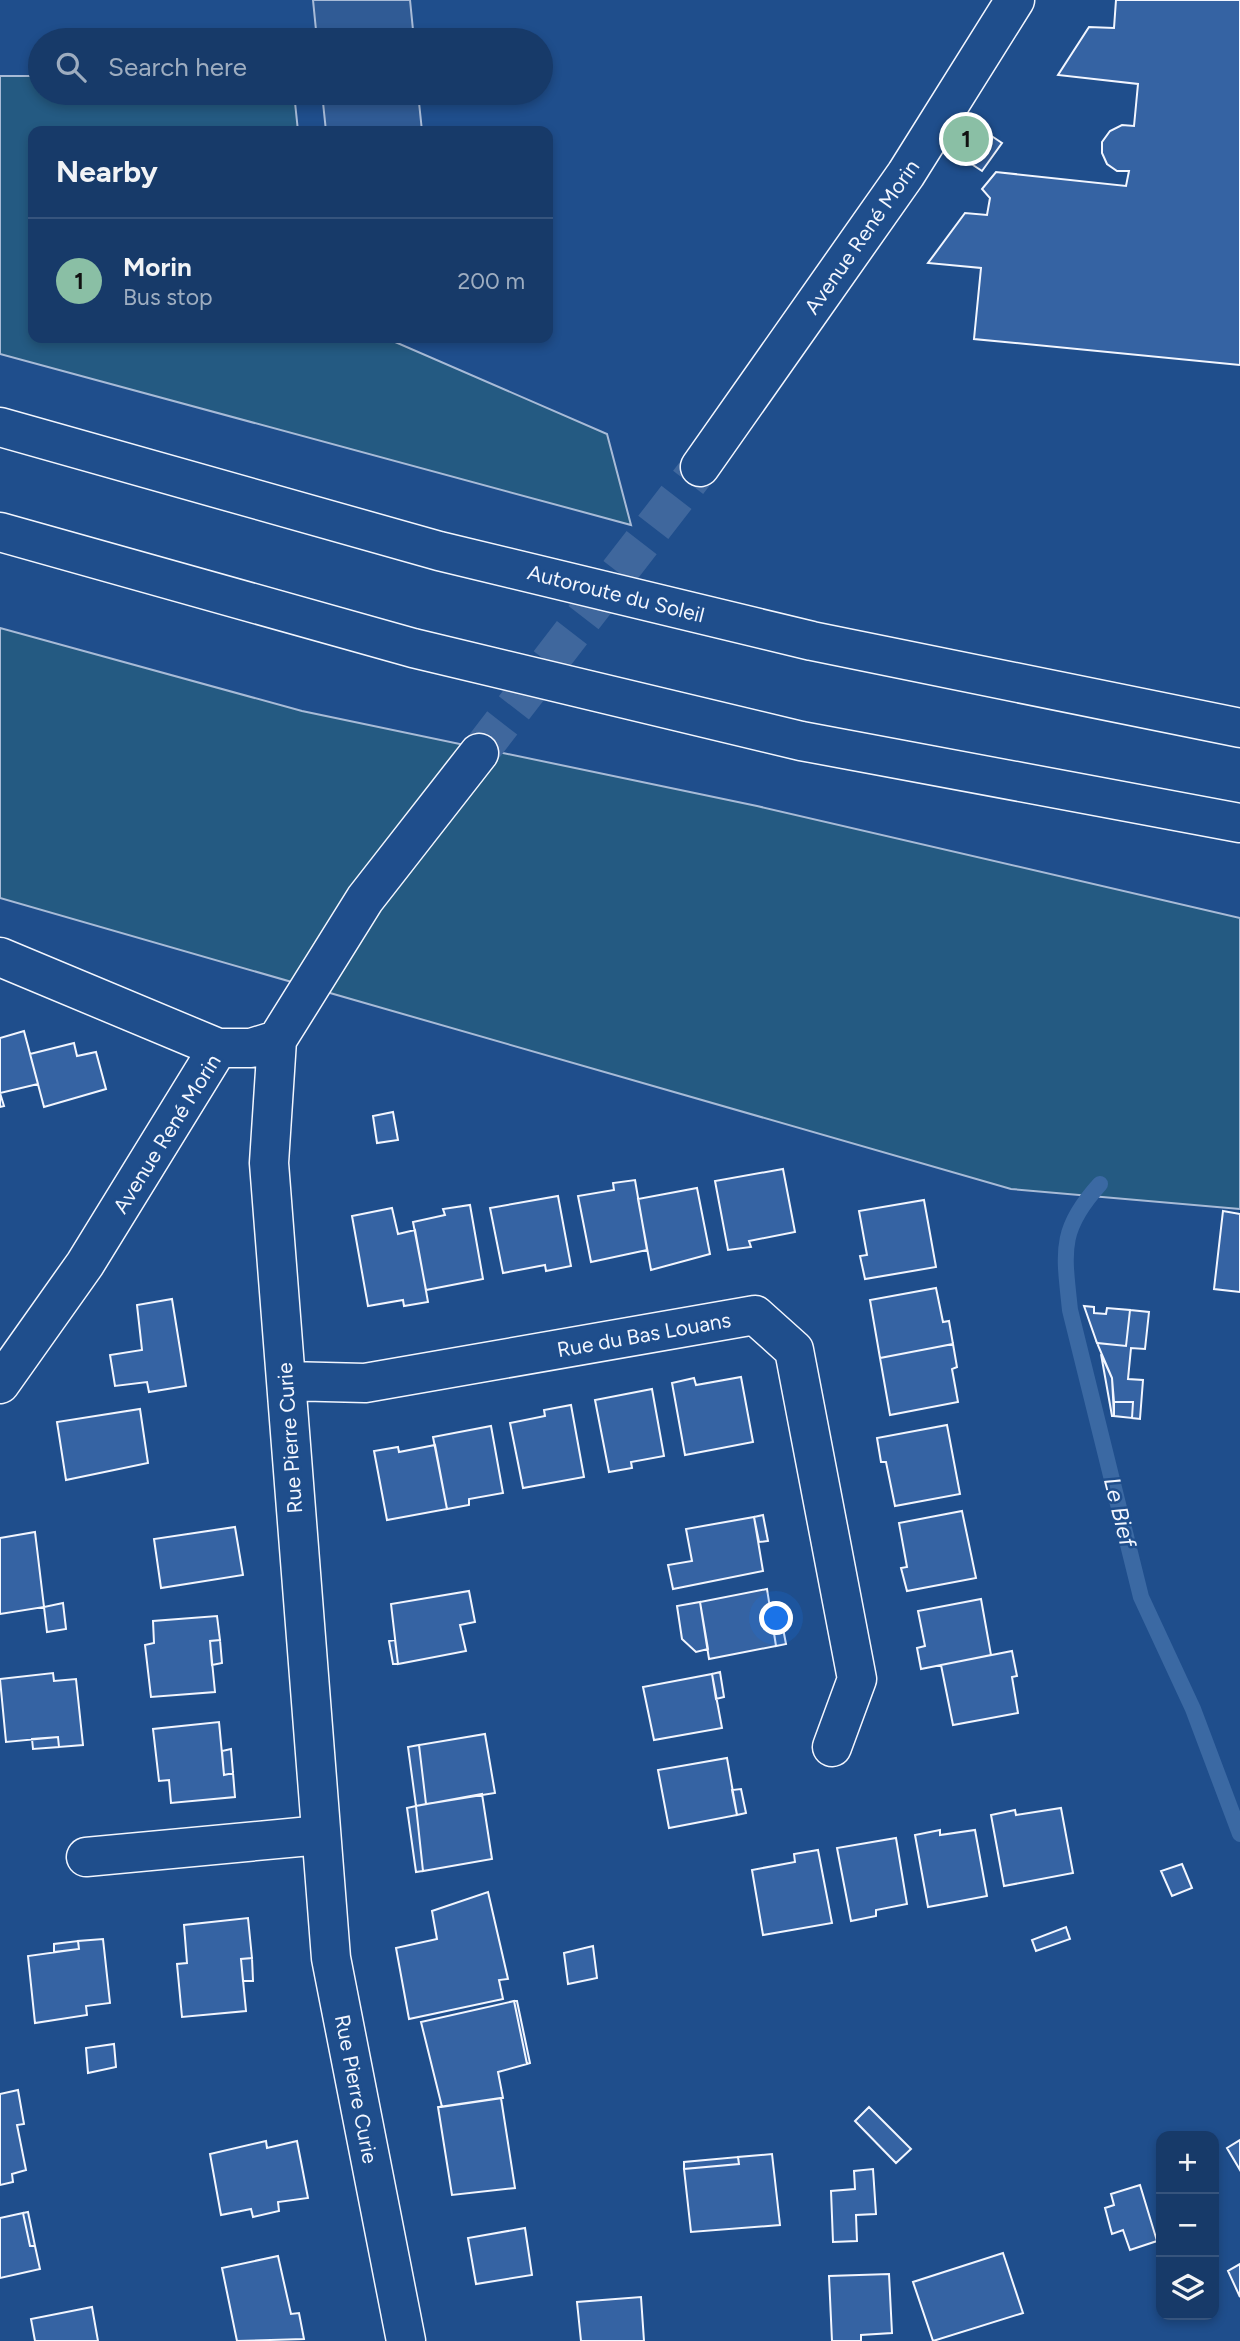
<!DOCTYPE html>
<meta charset="utf-8">
<style>
:root{--surface:#173a69;--page:#244571;--text:#f1f3f6;--muted:#9eadc0;--line:#36547d;--accent:#8abfa5}
body{margin:0;font-family:Figtree,sans-serif;background:var(--page);color:var(--text)}
.controls{position:absolute;right:21px;bottom:21px;display:grid;overflow:hidden;border-radius:14px;box-shadow:0 4px 10px #0003}
.controls button{width:63px;height:63px;display:grid;place-items:center;padding:0;border:0;border-bottom:2px solid var(--line);background:var(--surface);color:var(--text);font:35px sans-serif}
.you{position:absolute;left:777px;top:1619px;width:24px;height:24px;margin:-18px;border:5px solid #fff;border-radius:50%;background:#1a73e8;box-shadow:0 0 0 10px #1a73e833}
.badge{display:grid;place-items:center;width:46px;height:46px;border-radius:50%;background:var(--accent);color:#111;font-size:23px;font-weight:700}
.pin{position:absolute;translate:-50% -50%;border:4px solid #fff;box-shadow:0 2px 7px #0006}
.list{margin:0;padding:0;list-style:none}
h2{display:flex;justify-content:space-between;align-items:center;height:91px;margin:0;padding:0 28px;font-size:30px}
h2 small{font-size:23px;font-weight:400;color:var(--muted)}
.list li{display:grid;grid-template-columns:46px 1fr auto;gap:21px;align-items:center;box-sizing:border-box;height:126px;padding:0 28px;border-top:2px solid var(--line)}
.list b{display:block;font-size:26px;white-space:nowrap}
.list p{margin:0;font-size:23px;white-space:nowrap;color:var(--muted)}
.list em{font-size:23px;font-style:normal;color:var(--muted)}
.icon{flex:none;width:38px;height:38px;fill:none;stroke:currentColor;stroke-width:2;stroke-linecap:round;stroke-linejoin:round}
.map{position:relative;flex:none;width:1240px;height:2341px;overflow:hidden}
.search{position:absolute;background:var(--surface);box-shadow:0 4px 10px #0003;left:28px;top:28px;width:525px;height:77px;display:flex;align-items:center;gap:18px;box-sizing:border-box;padding:0 24px;border-radius:38px;color:var(--muted);font-size:26px}
.panel{position:absolute;background:var(--surface);box-shadow:0 4px 10px #0003;left:28px;top:126px;width:525px;height:217px;border-radius:14px}
.map>svg:first-child{display:block}
</style>
<div class="map">
<svg width="1240" height="2341" viewBox="0 0 1240 2341">
<rect width="100%" height="100%" fill="#1f4e8c"/>
<path fill="#245a82" stroke="#a8bbd7" stroke-width="2" d="M 0,76 L 40,76 L 40,93 L 294,93 L 298,131 L 33,131 L 33,338 L 386,338 L 607,434 L 631,525 L 0,354 Z
M 0,628 L 302,711 L 757,806 L 1240,918 L 1240,1209 L 1011,1189 L 0,898 Z"/>
<path fill="#305b95" stroke="#a8bbd7" stroke-width="2" d="M 313,0 L 410,0 L 414,40 L 317,40 Z
M 322,93 L 418,93 L 422,131 L 326,131 Z"/>
<g fill="none" stroke-linecap="round" stroke-linejoin="round">
<path stroke="#3b69a3" stroke-width="16" d="M 1100,1184 C 1058,1230 1064,1252 1070,1310 L 1141,1597 L 1193,1709 L 1240,1834"/>
</g>
<path fill="#3563a3" stroke="#f2f6ff" stroke-width="2" d="M 1116,0 L 1240,0 L 1240,365 L 974,339 L 981,268 L 928,263 L 965,213 L 987,215 L 990,198 L 982,189 L 996,172 L 1126,186 L 1129,171 L 1117,171 L 1107,164 L 1102,153 L 1102,142 L 1110,131 L 1122,125 L 1134,126 L 1138,84 L 1058,75 L 1089,27 L 1114,28 Z
M 987,133 L 1002,143 L 982,171 L 967,161 Z
M 24,1031 L 38,1084 L 0,1093 L 4,1106 L 0,1107 L 0,1038 Z
M 74,1043 L 77,1056 L 96,1052 L 106,1089 L 44,1107 L 30,1054 Z
M 393,1112 L 398,1140 L 377,1143 L 373,1116 Z
M 783,1169 L 795,1232 L 749,1241 L 751,1247 L 728,1250 L 715,1181 Z
M 635,1180 L 647,1250 L 591,1262 L 578,1196 L 614,1190 L 613,1183 Z
M 697,1188 L 710,1254 L 651,1270 L 638,1199 Z
M 558,1196 L 571,1266 L 546,1271 L 545,1265 L 503,1273 L 490,1208 Z
M 924,1200 L 936,1267 L 865,1279 L 860,1256 L 867,1255 L 859,1211 Z
M 470,1205 L 483,1279 L 426,1290 L 413,1222 L 445,1215 L 443,1209 Z
M 392,1208 L 398,1234 L 415,1230 L 428,1302 L 404,1306 L 403,1300 L 368,1306 L 352,1216 Z
M 1223,1211 L 1240,1214 L 1240,1292 L 1214,1289 Z
M 936,1288 L 943,1322 L 949,1321 L 953,1344 L 880,1358 L 870,1300 Z
M 172,1299 L 186,1386 L 149,1392 L 147,1382 L 115,1386 L 110,1355 L 142,1350 L 137,1305 Z
M 1084,1306 L 1094,1307 L 1094,1313 L 1106,1314 L 1107,1308 L 1130,1310 L 1126,1346 L 1097,1343 Z
M 1130,1310 L 1149,1312 L 1145,1349 L 1131,1348 L 1128,1379 L 1143,1380 L 1140,1419 L 1132,1418 L 1133,1402 L 1114,1402 L 1112,1378 L 1097,1343 L 1126,1346 Z
M 953,1344 L 957,1367 L 952,1369 L 958,1402 L 890,1415 L 880,1358 Z
M 1101,1354 L 1112,1378 L 1114,1416 L 1112,1416 Z
M 741,1377 L 753,1442 L 685,1455 L 672,1383 L 694,1378 L 696,1385 Z
M 652,1389 L 664,1456 L 631,1462 L 632,1468 L 609,1472 L 595,1400 Z
M 1114,1402 L 1133,1402 L 1132,1418 L 1114,1416 Z
M 571,1405 L 584,1477 L 523,1488 L 510,1423 L 545,1416 L 544,1410 Z
M 140,1409 L 148,1463 L 66,1480 L 57,1422 Z
M 947,1425 L 960,1494 L 895,1506 L 886,1462 L 881,1462 L 877,1438 Z
M 491,1426 L 503,1493 L 469,1499 L 469,1505 L 447,1509 L 433,1437 Z
M 435,1445 L 447,1509 L 387,1520 L 374,1451 L 398,1447 L 399,1452 Z
M 962,1511 L 976,1578 L 907,1591 L 901,1568 L 907,1567 L 899,1523 Z
M 763,1515 L 768,1541 L 759,1542 L 754,1517 Z
M 754,1517 L 763,1571 L 673,1589 L 668,1565 L 692,1561 L 686,1529 Z
M 235,1527 L 243,1575 L 161,1588 L 154,1539 Z
M 35,1532 L 44,1607 L 0,1614 L 0,1538 Z
M 767,1589 L 776,1646 L 709,1659 L 700,1602 Z
M 469,1591 L 475,1622 L 460,1625 L 466,1651 L 398,1664 L 391,1604 Z
M 981,1599 L 991,1655 L 921,1669 L 917,1648 L 925,1646 L 918,1611 Z
M 700,1602 L 708,1649 L 696,1652 L 682,1639 L 677,1606 Z
M 63,1603 L 66,1629 L 47,1632 L 44,1607 Z
M 217,1616 L 220,1640 L 210,1641 L 215,1692 L 151,1697 L 145,1645 L 154,1643 L 153,1621 Z
M 781,1618 L 786,1644 L 776,1646 L 772,1620 Z
M 220,1640 L 222,1663 L 212,1665 L 210,1641 Z
M 395,1640 L 398,1664 L 393,1664 L 389,1641 Z
M 1012,1651 L 1017,1676 L 1012,1677 L 1018,1713 L 953,1725 L 941,1665 Z
M 720,1672 L 724,1697 L 716,1699 L 712,1674 Z
M 53,1673 L 54,1681 L 76,1679 L 83,1745 L 59,1747 L 58,1737 L 6,1742 L 0,1679 Z
M 712,1674 L 722,1728 L 654,1740 L 643,1687 Z
M 219,1722 L 224,1775 L 233,1773 L 235,1797 L 171,1803 L 169,1780 L 159,1781 L 153,1729 Z
M 485,1734 L 495,1793 L 426,1804 L 419,1745 Z
M 58,1737 L 59,1747 L 33,1749 L 32,1739 Z
M 419,1745 L 426,1804 L 416,1806 L 408,1747 Z
M 231,1749 L 233,1773 L 224,1775 L 222,1751 Z
M 727,1758 L 737,1815 L 669,1828 L 658,1770 Z
M 741,1789 L 746,1813 L 737,1815 L 732,1790 Z
M 482,1794 L 492,1859 L 423,1871 L 416,1806 Z
M 416,1806 L 423,1871 L 416,1872 L 407,1808 Z
M 1061,1808 L 1073,1873 L 1004,1886 L 991,1815 L 1015,1810 L 1016,1815 Z
M 940,1830 L 940,1835 L 975,1830 L 987,1896 L 928,1907 L 915,1835 Z
M 896,1838 L 907,1904 L 876,1910 L 876,1916 L 851,1921 L 837,1848 Z
M 818,1850 L 832,1923 L 763,1935 L 752,1870 L 795,1862 L 794,1854 Z
M 1182,1864 L 1192,1888 L 1172,1896 L 1161,1871 Z
M 488,1892 L 508,1979 L 499,1980 L 503,1999 L 409,2019 L 396,1948 L 437,1939 L 432,1911 Z
M 248,1918 L 252,1958 L 241,1959 L 246,2011 L 182,2017 L 177,1964 L 187,1963 L 184,1925 Z
M 1066,1927 L 1070,1939 L 1036,1951 L 1032,1940 Z
M 103,1939 L 110,2003 L 86,2006 L 87,2015 L 35,2023 L 28,1956 L 79,1949 L 78,1941 Z
M 78,1941 L 79,1949 L 54,1952 L 54,1944 Z
M 593,1946 L 597,1978 L 568,1984 L 564,1953 Z
M 252,1958 L 253,1981 L 243,1981 L 241,1959 Z
M 514,2001 L 517,2001 L 530,2063 L 527,2064 Z
M 514,2001 L 527,2064 L 498,2072 L 503,2098 L 442,2107 L 421,2022 Z
M 114,2044 L 116,2067 L 88,2073 L 86,2048 Z
M 18,2090 L 24,2124 L 17,2125 L 26,2170 L 12,2174 L 13,2182 L 0,2185 L 0,2094 Z
M 501,2098 L 515,2188 L 452,2195 L 438,2107 Z
M 869,2107 L 911,2149 L 896,2163 L 855,2121 Z
M 1240,2140 L 1240,2170 L 1227,2148 Z
M 266,2141 L 267,2148 L 297,2141 L 308,2198 L 278,2202 L 279,2211 L 253,2217 L 251,2209 L 221,2215 L 210,2154 Z
M 772,2154 L 780,2225 L 691,2232 L 684,2169 L 739,2164 L 738,2157 Z
M 738,2157 L 739,2164 L 684,2169 L 684,2162 Z
M 873,2169 L 876,2214 L 856,2215 L 857,2241 L 833,2242 L 831,2191 L 855,2189 L 854,2171 Z
M 1140,2185 L 1157,2241 L 1130,2250 L 1123,2230 L 1112,2234 L 1105,2208 L 1114,2205 L 1111,2194 Z
M 28,2212 L 35,2246 L 30,2246 L 23,2213 Z
M 23,2213 L 30,2246 L 35,2246 L 40,2269 L 0,2278 L 0,2218 Z
M 525,2228 L 532,2275 L 476,2284 L 468,2238 Z
M 1003,2253 L 1023,2313 L 933,2341 L 913,2282 Z
M 278,2256 L 291,2314 L 299,2313 L 304,2339 L 237,2341 L 222,2268 Z
M 1240,2264 L 1240,2297 L 1228,2271 Z
M 889,2274 L 892,2333 L 861,2335 L 861,2341 L 832,2341 L 829,2276 Z
M 641,2297 L 644,2341 L 581,2341 L 577,2302 Z
M 92,2307 L 98,2341 L 35,2341 L 31,2319 Z"/>
<g fill="none" stroke-linecap="round" stroke-linejoin="round">
<path stroke="#3f679d" stroke-width="38" stroke-dasharray="38 19" stroke-linecap="butt" d="M 479,753 L 700,467"/>
<defs>
<path id="minor" d="M 700,467 L 906,174 L 1015,0
M 0,957 L 218,1048 L 251,1048 L 277,1040 L 365,899 L 479,753
M 277,1040 L 269,1163 L 331,1958 L 406,2341
M 286,1381 L 365,1383 L 755,1315 L 794,1350 L 857,1679 L 832,1747
M 0,1384 L 85,1264 L 218,1048
M 86,1857 L 321,1835"/>
<path id="motorway" d="M 0,427 L 439,551 L 812,641 L 1240,728
M 0,532 L 413,648 L 801,741 L 1240,823"/>
</defs>
<use href="#minor" stroke="#f2f6ff" stroke-width="41"/>
<use href="#motorway" stroke="#f2f6ff" stroke-width="41"/>
<use href="#minor" stroke="#1f4e8c" stroke-width="38"/>
<use href="#motorway" stroke="#1f4e8c" stroke-width="38"/>
</g>
<g text-anchor="middle" stroke-width="5" stroke-linejoin="round" paint-order="stroke">
<g font-size="21" fill="#f2f6ff" stroke="#1f4e8c">
<text transform="translate(862 237) rotate(-55)" y="7">Avenue René Morin</text>
<text transform="translate(616 594) rotate(14)" y="7">Autoroute du Soleil</text>
<text transform="translate(167 1134) rotate(-58)" y="7">Avenue René Morin</text>
<text transform="translate(644 1335) rotate(-10)" y="7">Rue du Bas Louans</text>
<text transform="translate(290 1438) rotate(-94)" y="7">Rue Pierre Curie</text>
<text transform="translate(356 2089) rotate(79)" y="7">Rue Pierre Curie</text>
</g>
<g font-size="23" font-style="italic" fill="#f2f6ff" stroke="#1f4e8c">
<text transform="translate(1120 1512) rotate(76)" y="8">Le Bief</text>
</g>
</g>
</svg>
<div class="controls">
<button>+</button>
<button>−</button>
<button><svg class="icon" aria-label="layers" viewBox="0 0 24 24"><path d="M12 4l9 5-9 5-9-5zM3 14l9 5 9-5"/></svg></button>
</div>
<div class="you"></div>
<div class="pin badge" style="left:966px;top:139px">1</div>
<div class="search"><svg class="icon" aria-label="search" viewBox="0 0 24 24"><circle cx="10" cy="10" r="6"/><path d="M15 15l6 6"/></svg>Search here</div>
<section class="panel">
<h2>Nearby<small></small></h2>
<ul class="list">
<li><span class="badge">1</span><div><b>Morin</b><p>Bus stop</p></div><em>200 m</em></li>
</ul>
</section>
</div>
